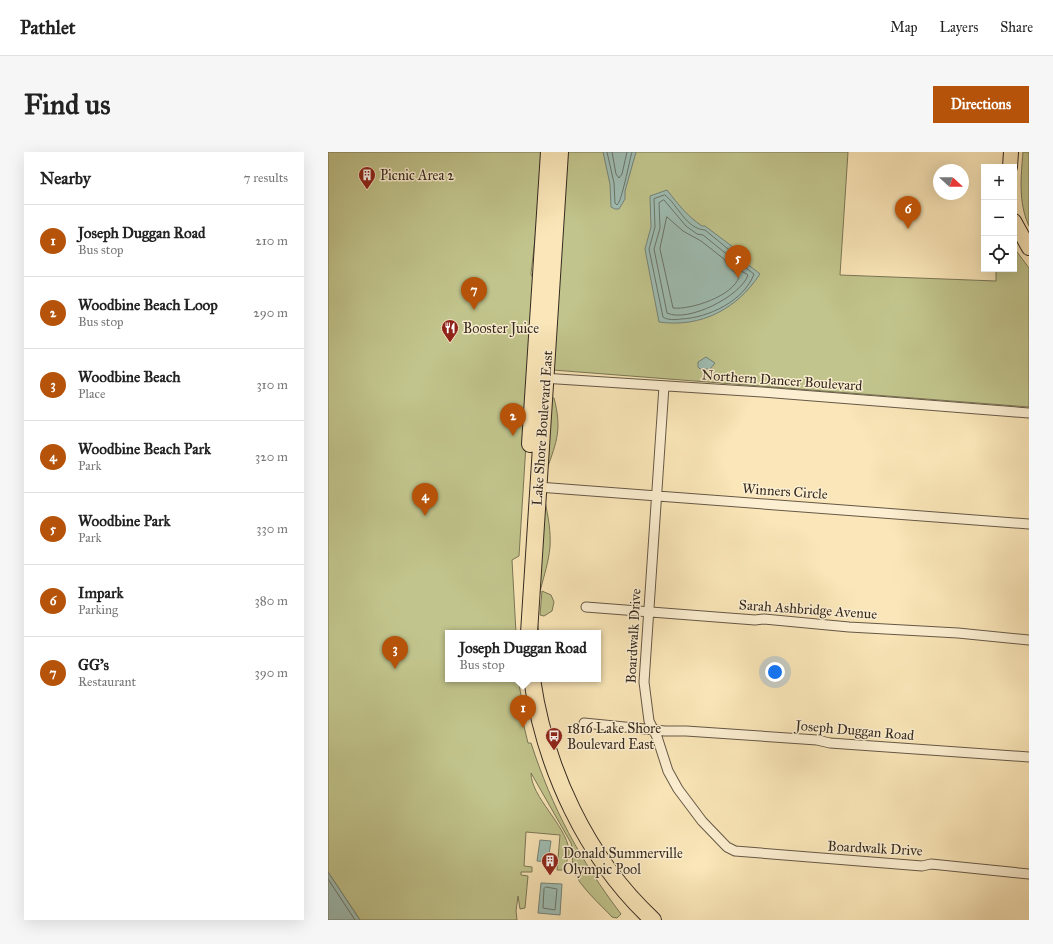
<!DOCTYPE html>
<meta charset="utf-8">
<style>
:root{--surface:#fff;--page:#f6f6f6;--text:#222;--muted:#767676;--line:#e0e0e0;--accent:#b45309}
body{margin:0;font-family:"IM FELL Great Primer",serif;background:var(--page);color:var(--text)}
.controls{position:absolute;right:12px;top:12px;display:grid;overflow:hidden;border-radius:0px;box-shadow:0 4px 16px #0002}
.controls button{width:36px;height:36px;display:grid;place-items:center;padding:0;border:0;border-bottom:1px solid var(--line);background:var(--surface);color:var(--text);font:20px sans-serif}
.compass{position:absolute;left:605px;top:12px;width:36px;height:36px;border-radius:50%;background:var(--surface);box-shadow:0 4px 16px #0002;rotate:111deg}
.you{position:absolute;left:447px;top:520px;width:14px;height:14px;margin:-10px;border:3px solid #fff;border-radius:50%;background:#1a73e8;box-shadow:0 0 0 6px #1a73e833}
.badge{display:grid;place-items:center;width:26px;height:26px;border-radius:50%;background:var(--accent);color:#fff;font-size:13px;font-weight:700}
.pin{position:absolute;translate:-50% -33px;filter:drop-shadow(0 1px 2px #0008)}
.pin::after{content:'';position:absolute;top:21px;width:14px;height:12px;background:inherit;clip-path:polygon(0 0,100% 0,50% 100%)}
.popup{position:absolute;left:117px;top:478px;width:156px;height:52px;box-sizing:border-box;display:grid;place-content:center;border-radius:0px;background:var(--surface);filter:drop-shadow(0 1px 3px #0005);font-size:13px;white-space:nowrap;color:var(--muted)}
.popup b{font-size:15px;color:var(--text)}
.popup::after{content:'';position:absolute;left:50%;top:100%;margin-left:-8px;border:8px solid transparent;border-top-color:var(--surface)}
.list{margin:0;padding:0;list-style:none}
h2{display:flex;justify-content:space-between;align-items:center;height:52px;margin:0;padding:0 16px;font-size:17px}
h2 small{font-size:13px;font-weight:400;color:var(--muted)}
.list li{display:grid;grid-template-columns:26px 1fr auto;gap:12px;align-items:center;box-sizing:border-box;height:72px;padding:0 16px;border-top:1px solid var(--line)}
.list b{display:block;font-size:15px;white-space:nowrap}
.list p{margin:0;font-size:13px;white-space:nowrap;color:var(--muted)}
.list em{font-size:13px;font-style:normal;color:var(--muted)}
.icon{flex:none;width:22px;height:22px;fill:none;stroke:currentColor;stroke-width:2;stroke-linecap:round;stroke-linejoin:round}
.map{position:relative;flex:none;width:701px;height:768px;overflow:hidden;border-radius:0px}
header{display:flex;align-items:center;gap:24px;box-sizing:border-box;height:56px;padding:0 20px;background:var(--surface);border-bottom:1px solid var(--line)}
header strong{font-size:19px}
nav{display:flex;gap:22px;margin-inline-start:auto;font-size:14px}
.intro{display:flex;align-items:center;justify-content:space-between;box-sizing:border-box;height:96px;padding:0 24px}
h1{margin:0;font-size:28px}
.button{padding:10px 18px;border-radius:0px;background:var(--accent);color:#fff;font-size:14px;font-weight:700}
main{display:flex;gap:24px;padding:0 24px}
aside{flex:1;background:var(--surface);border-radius:0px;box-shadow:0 4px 16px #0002}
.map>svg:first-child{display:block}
</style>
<header>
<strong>Pathlet</strong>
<nav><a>Map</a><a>Layers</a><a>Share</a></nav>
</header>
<div class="intro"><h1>Find us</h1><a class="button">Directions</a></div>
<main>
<aside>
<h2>Nearby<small>7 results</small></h2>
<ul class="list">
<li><span class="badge">1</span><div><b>Joseph Duggan Road</b><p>Bus stop</p></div><em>210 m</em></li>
<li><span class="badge">2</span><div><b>Woodbine Beach Loop</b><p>Bus stop</p></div><em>290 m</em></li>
<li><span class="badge">3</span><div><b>Woodbine Beach</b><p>Place</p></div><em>310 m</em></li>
<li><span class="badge">4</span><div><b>Woodbine Beach Park</b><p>Park</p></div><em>320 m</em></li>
<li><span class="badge">5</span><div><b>Woodbine Park</b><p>Park</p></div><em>330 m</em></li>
<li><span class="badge">6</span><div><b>Impark</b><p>Parking</p></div><em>380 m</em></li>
<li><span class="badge">7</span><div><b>GG’s</b><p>Restaurant</p></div><em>390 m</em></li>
</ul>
</aside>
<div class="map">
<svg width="701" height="768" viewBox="0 0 701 768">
<rect width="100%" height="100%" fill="#fae6b8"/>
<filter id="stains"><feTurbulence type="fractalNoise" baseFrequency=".005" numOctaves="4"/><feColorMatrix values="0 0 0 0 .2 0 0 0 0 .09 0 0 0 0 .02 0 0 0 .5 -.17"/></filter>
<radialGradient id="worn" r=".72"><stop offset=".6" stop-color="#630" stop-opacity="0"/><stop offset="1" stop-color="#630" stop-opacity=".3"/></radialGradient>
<path fill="#c1c48c" stroke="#7a7656" d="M 0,0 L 217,0 L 203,122 L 208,133 L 191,404 L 184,408 L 188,481 L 120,481 L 120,527 L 190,527 L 197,565 L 194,566 L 200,591 L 203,591 C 224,656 252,708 293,762 L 289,766 L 284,765 C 273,753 251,734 246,719 C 243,710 246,700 243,691 L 203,621 C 203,645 238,673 241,698 C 242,706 237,711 236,718 L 229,718 L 232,683 L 198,680 L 196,714 L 204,715 L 204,720 L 193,720 L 193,723 L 200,724 L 197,756 L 192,757 L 190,744 L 188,759 L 189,768 L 32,768 L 0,720 Z
M 238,0 L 520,0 L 512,123 L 668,129 L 668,117 L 686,117 L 686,96 L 701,116 L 701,255 L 225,218 Z
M 695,0 L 701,0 L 701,74 C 690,50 693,25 695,0 Z
M 223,246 L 226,246 C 234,277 229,289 219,317 Z
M 217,349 C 220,364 223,379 222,395 C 219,426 204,447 211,481 L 207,481 Z
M 214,439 L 223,443 L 226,450 L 224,459 L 216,464 L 212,463 Z"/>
<path fill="#9fbeb4" stroke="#748279" d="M 275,0 L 308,0 L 297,39 L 297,47 L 291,57 L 287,57 L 283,55 L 282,32 Z
M 339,38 C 350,52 359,64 374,74 L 377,74 L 409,98 C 413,110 423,114 432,122 C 409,157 373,176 331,170 L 317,97 L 323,75 L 322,44 Z
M 378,205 L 387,211 L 382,217 L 372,217 L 370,215 L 370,210 Z
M 212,688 L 223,689 L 220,710 L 209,709 Z
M 0,720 L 32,768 L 0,768 Z
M 213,731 L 234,732 L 232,763 L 210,761 Z"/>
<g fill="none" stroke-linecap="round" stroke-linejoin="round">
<path stroke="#6a746a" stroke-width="1" d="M 279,0 L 286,31 L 287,51 L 289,53 C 294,49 301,10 304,0
M 284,0 L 288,22 L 291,26 L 294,22 L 299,0
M 337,43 C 350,53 358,77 377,78 L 405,101 L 414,113 L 426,122 C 416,149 380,166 353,167 C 347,168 339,168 335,165 L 321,97 L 327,75 L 326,47 Z
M 336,48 L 358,74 L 369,82 L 375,83 L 401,104 L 410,117 L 420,123 C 413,144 360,171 339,161 L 326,97 L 332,76 L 331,51 Z
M 339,65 L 355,79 L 373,89 L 396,107 L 400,114 L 411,125 C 405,144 363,158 345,156 L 332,97 Z
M 0,727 L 27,768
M 218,735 L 229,737 L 227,758 L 215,756 L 216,737 Z"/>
<defs>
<path id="street" d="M 214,226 L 434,240 L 701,261
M 336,234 L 316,530 L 321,569 L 329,585 L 340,619 L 350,637 L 374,669 L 399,695 L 407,699 L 594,714 L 603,712 L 701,722
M 210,335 L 701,372
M 258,455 L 427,468 L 436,467 L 521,475 L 630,481 L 701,488
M 256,571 L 337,579 L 358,579 L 489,588 L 502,591 L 701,605"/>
<path id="primary" d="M 682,15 L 683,0
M 686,69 L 701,96"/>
<path id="highway" d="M 202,292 L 221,0
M 201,481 L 232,0
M 204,527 C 217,616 258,706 325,768"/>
</defs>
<use href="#street" stroke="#665846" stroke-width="11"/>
<use href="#primary" stroke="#342920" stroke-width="16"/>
<use href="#highway" stroke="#342920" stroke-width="18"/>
<use href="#street" stroke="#fcefd1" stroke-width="9"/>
<use href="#primary" stroke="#fae6b8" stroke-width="14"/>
<use href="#highway" stroke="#fae6b8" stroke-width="16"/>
</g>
<defs>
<symbol id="building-pin" viewBox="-11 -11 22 30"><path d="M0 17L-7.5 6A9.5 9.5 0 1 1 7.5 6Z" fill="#8f2418" stroke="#fcefd1"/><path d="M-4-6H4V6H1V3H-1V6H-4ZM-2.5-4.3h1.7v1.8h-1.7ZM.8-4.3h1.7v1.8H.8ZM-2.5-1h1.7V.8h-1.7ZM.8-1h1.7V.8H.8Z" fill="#fff"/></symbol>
<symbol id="restaurant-pin" viewBox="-11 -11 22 30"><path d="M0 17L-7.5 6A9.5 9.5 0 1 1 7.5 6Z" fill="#8f2418" stroke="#fcefd1"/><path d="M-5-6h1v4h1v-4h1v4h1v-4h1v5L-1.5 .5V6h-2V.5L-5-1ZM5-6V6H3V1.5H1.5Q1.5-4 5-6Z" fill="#fff"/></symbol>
<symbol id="bus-pin" viewBox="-11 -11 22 30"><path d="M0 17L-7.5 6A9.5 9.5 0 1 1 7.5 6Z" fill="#8f2418" stroke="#fcefd1"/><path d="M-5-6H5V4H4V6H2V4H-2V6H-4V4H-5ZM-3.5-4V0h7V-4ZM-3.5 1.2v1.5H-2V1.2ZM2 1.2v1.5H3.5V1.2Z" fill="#fff"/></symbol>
</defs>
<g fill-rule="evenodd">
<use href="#building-pin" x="29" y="13" width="20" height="27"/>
<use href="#restaurant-pin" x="112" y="166" width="20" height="27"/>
<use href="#bus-pin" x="216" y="574" width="20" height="27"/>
<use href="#building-pin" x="212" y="699" width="20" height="27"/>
</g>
<g text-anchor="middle" stroke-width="3" stroke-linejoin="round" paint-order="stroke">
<g font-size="14" fill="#342920" stroke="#fcefd1" text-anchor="start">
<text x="52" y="28">Picnic Area 2</text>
<text x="135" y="181">Booster Juice</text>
<text x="239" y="581">1816 Lake Shore<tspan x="239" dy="16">Boulevard East</tspan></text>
<text x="235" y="706">Donald Summerville<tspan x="235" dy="16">Olympic Pool</tspan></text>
</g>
<g font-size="14" fill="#342920" stroke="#fcefd1">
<text transform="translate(454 228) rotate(4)" y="5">Northern Dancer Boulevard</text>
<text transform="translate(214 276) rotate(-86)" y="5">Lake Shore Boulevard East</text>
<text transform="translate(457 339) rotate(4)" y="5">Winners Circle</text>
<text transform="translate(480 457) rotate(4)" y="5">Sarah Ashbridge Avenue</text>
<text transform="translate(305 484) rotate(-87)" y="5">Boardwalk Drive</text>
<text transform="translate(527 578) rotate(5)" y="5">Joseph Duggan Road</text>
<text transform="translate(547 696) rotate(3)" y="5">Boardwalk Drive</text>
</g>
</g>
<rect width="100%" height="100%" filter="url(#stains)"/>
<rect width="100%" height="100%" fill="url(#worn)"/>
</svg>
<div class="controls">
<button>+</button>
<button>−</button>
<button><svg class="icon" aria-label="locate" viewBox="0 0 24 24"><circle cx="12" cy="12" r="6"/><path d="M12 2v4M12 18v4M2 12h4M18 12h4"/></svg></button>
</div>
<svg class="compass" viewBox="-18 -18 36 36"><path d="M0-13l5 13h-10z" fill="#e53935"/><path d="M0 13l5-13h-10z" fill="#767676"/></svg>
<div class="you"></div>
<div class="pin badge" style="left:195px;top:576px">1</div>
<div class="popup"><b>Joseph Duggan Road</b>Bus stop</div>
<div class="pin badge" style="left:185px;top:284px">2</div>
<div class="pin badge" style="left:67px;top:517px">3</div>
<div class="pin badge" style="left:97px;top:364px">4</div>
<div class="pin badge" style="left:410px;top:126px">5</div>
<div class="pin badge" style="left:580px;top:77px">6</div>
<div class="pin badge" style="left:146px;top:158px">7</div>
</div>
</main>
